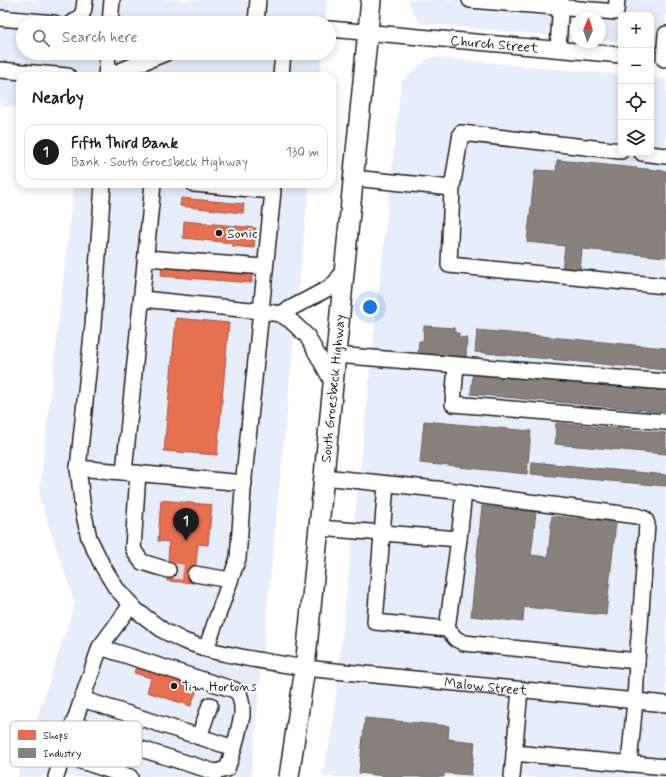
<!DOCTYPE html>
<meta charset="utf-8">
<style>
:root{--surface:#fff;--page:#f2f2f2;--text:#202124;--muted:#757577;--line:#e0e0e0;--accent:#1c1c1c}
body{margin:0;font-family:Mynerve,sans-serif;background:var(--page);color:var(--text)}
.controls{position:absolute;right:12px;top:12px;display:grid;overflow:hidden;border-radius:8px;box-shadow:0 2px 10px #0003}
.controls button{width:36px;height:36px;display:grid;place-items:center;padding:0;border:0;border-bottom:1px solid var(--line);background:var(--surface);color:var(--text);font:20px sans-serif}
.compass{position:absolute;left:570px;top:12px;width:36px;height:36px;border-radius:50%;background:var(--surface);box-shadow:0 2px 10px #0003;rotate:3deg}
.you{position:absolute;left:370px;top:307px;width:14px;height:14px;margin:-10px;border:3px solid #fff;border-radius:50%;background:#1a73e8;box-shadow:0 0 0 6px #1a73e833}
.badge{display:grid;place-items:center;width:26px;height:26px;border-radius:50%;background:var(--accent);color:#fff;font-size:13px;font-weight:700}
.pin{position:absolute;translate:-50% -33px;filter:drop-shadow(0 1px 2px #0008)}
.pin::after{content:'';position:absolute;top:21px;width:14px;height:12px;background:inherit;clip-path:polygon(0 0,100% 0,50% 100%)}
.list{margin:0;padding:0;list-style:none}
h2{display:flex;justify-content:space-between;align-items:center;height:52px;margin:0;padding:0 16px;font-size:17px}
h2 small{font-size:13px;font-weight:400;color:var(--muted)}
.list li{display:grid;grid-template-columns:26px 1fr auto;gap:12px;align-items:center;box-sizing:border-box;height:56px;margin:0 8px 8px;padding:0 8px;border:1px solid var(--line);border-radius:12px}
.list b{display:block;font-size:15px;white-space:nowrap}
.list p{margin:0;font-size:13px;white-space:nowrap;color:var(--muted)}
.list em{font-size:13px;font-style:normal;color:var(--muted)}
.icon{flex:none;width:22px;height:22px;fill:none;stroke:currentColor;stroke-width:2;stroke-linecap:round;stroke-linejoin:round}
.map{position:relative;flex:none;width:666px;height:777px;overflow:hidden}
.search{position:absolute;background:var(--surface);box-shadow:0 2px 10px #0003;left:16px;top:16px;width:320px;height:44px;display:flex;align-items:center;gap:10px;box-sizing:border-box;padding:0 14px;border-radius:22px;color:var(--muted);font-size:15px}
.panel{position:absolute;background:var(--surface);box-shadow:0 2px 10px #0003;left:16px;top:72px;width:320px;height:116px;border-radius:12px}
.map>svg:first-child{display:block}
</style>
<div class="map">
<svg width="666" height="777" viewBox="0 0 666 777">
<rect width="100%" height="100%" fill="#fff"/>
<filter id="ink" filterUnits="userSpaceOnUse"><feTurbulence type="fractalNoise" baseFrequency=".025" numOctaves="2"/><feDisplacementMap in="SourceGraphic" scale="8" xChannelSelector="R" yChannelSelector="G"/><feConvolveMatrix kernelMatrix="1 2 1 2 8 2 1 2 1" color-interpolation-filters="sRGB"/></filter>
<g filter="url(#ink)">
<path fill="#e6edfb" d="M 0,0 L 327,0 L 325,23 L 23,23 L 23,53 L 322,53 L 320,76 L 20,76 L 20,108 L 0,106 Z
M 409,0 L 666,0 L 666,46 L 651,45 L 651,15 L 621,15 L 621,42 L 600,40 L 600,18 L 576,18 L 576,38 L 419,23 L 409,5 Z
M 430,57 L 621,75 L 621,153 L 651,153 L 651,78 L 666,79 L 666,777 L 321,777 L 331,738 L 401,82 Z
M 74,184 L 309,184 L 251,777 L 17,777 L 75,604 L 39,496 Z"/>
<path fill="#e76f51" stroke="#aa5641" d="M 181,198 L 244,204 L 243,213 L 180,206 Z
M 184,221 L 256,228 L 254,248 L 232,246 L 232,243 L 183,238 Z
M 162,265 L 252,272 L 252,283 L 161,276 Z
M 176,318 L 229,323 L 217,455 L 164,451 Z
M 161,500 L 212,505 L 208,545 L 198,544 L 194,583 L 167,581 L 169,542 L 158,541 Z
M 138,660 L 200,681 L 191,706 L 147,692 L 151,678 L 134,673 Z"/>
<path fill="#8a817c" stroke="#69635f" d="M 557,160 L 666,171 L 666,257 L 582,249 L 580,273 L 562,270 L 565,246 L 527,242 L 535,170 L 556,171 Z
M 424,326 L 455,328 L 455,333 L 459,333 L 459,337 L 467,338 L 466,358 L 422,355 L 422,352 L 418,352 L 419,341 L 423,341 Z
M 477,330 L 666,348 L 666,370 L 475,352 Z
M 473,373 L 666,390 L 666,412 L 471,394 Z
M 424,421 L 531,431 L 527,474 L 420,463 Z
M 556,423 L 666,433 L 666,454 L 555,444 Z
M 532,462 L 666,475 L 666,486 L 531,474 Z
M 482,506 L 536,512 L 531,555 L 548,557 L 552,516 L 616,522 L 606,615 L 524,607 L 523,622 L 471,616 Z
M 365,718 L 449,726 L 448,739 L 475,742 L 471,775 L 444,773 L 444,777 L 393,777 L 359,773 Z"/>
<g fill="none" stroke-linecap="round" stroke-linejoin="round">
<path stroke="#ddd" stroke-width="15" stroke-dasharray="15 8" stroke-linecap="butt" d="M 168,570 L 195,574"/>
<defs>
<g id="minor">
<path d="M 470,0 L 616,12 L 617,0"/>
<path d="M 0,18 L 54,23"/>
<path d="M 256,22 L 258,0"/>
<path d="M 72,23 C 83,17 84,12 85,0"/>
<path d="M 110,23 L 112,0"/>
<path id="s1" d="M 329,29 L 621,55"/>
<path d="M 558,49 L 561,0"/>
<path d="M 664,59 L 666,34"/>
<path d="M 0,70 L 68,76"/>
<path d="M 106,76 L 108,53"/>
<path d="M 107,76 L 166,53"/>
<path d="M 281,76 L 283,53"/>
<path d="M 621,151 L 461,133 L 452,188 L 449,265 L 666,286"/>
<path d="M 642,153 L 666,156"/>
<path d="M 353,178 L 452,188"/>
<path id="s2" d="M 103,184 L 93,325 L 78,468 L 83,510 L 89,538 L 102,565 L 116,588 L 137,611 L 164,631 L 184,641 L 213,651 L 246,658 L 305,668 L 666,704"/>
<path d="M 146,258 L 265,267"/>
<path d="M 142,299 L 261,311 L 273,191 L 194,184"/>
<path d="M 336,355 L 666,382"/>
<path d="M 456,365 L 453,404 L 666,422"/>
<path d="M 333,383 L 307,336 L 290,320 L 280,314 L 327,289 L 336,282 L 344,270"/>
<path d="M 78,468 L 244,483"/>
<path d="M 124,472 L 153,184"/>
<path d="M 138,473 L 133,548 L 136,554 L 142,562 L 168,570"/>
<path d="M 324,477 L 464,492 L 483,496 L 637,516 L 645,519 L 647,524 L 640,626 L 637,661"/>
<path d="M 386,484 L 375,622 L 447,629 L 456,639 L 464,643 L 637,661 L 635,701 L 629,764"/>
<path d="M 319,528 L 459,539"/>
<path d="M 195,574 L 230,580"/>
<path d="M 447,629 L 459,539 L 464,492"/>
<path d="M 206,649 L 238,558 L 244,477 L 261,311 L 280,314"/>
<path d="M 82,699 L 234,748"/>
<path d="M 73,724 L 138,748 L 215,772 L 227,769 L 234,748 L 242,716 L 242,706 L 240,696 L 235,690 L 203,680 L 100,647"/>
<path d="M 199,737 L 210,705"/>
<path d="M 514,753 L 666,767"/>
<path d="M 63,755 L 130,777"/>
<path d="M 56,777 L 63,755 L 100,647 L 131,605"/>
<path d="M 512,777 L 520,690"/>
</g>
<g id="major">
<path id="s3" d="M 289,777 L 305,668 L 371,0"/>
</g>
</defs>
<use href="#minor" stroke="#1c1c1c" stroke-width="18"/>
<use href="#major" stroke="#1c1c1c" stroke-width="22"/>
<use href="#minor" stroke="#fff" stroke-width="15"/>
<use href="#major" stroke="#fff" stroke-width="19"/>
</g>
</g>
<g fill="#1c1c1c" stroke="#fff" stroke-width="1.5">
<circle cx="219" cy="233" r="4"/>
<circle cx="174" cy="686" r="4"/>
</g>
<g text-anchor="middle" stroke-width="4" stroke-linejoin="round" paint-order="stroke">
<g font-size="14" fill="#1c1c1c" stroke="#fff">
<text dy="5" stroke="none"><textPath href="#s1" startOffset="166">Church Street</textPath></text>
<text dy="5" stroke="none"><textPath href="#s3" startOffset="391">South Groesbeck Highway</textPath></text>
<text dy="5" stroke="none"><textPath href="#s2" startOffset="806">Malow Street</textPath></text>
</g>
<g font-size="14" fill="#1c1c1c" stroke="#fff" text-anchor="start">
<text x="227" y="238">Sonic</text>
<text x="182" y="691">Tim Hortons</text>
</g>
</g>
<rect x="10" y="721" width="132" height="46" rx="6" fill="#fff" stroke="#bbb" stroke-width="1"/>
<rect x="18" y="730" width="18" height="10" fill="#e76f51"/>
<rect x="18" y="748" width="18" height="10" fill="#8a817c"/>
<g font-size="11" fill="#1c1c1c">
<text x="43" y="739">Shops</text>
<text x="43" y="757">Industry</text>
</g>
</svg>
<div class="controls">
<button>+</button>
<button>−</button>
<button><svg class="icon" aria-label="locate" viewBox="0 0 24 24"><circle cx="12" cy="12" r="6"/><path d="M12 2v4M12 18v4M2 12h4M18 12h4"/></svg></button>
<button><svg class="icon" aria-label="layers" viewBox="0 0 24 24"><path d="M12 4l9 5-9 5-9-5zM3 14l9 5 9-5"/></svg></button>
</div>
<svg class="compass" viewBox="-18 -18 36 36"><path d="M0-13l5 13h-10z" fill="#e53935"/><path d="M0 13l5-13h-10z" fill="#757577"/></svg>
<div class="you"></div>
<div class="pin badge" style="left:186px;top:541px">1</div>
<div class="search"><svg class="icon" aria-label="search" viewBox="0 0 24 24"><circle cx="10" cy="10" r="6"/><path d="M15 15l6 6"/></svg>Search here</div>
<section class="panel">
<h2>Nearby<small></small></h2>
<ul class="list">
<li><span class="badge">1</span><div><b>Fifth Third Bank</b><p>Bank · South Groesbeck Highway</p></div><em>130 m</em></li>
</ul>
</section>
</div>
